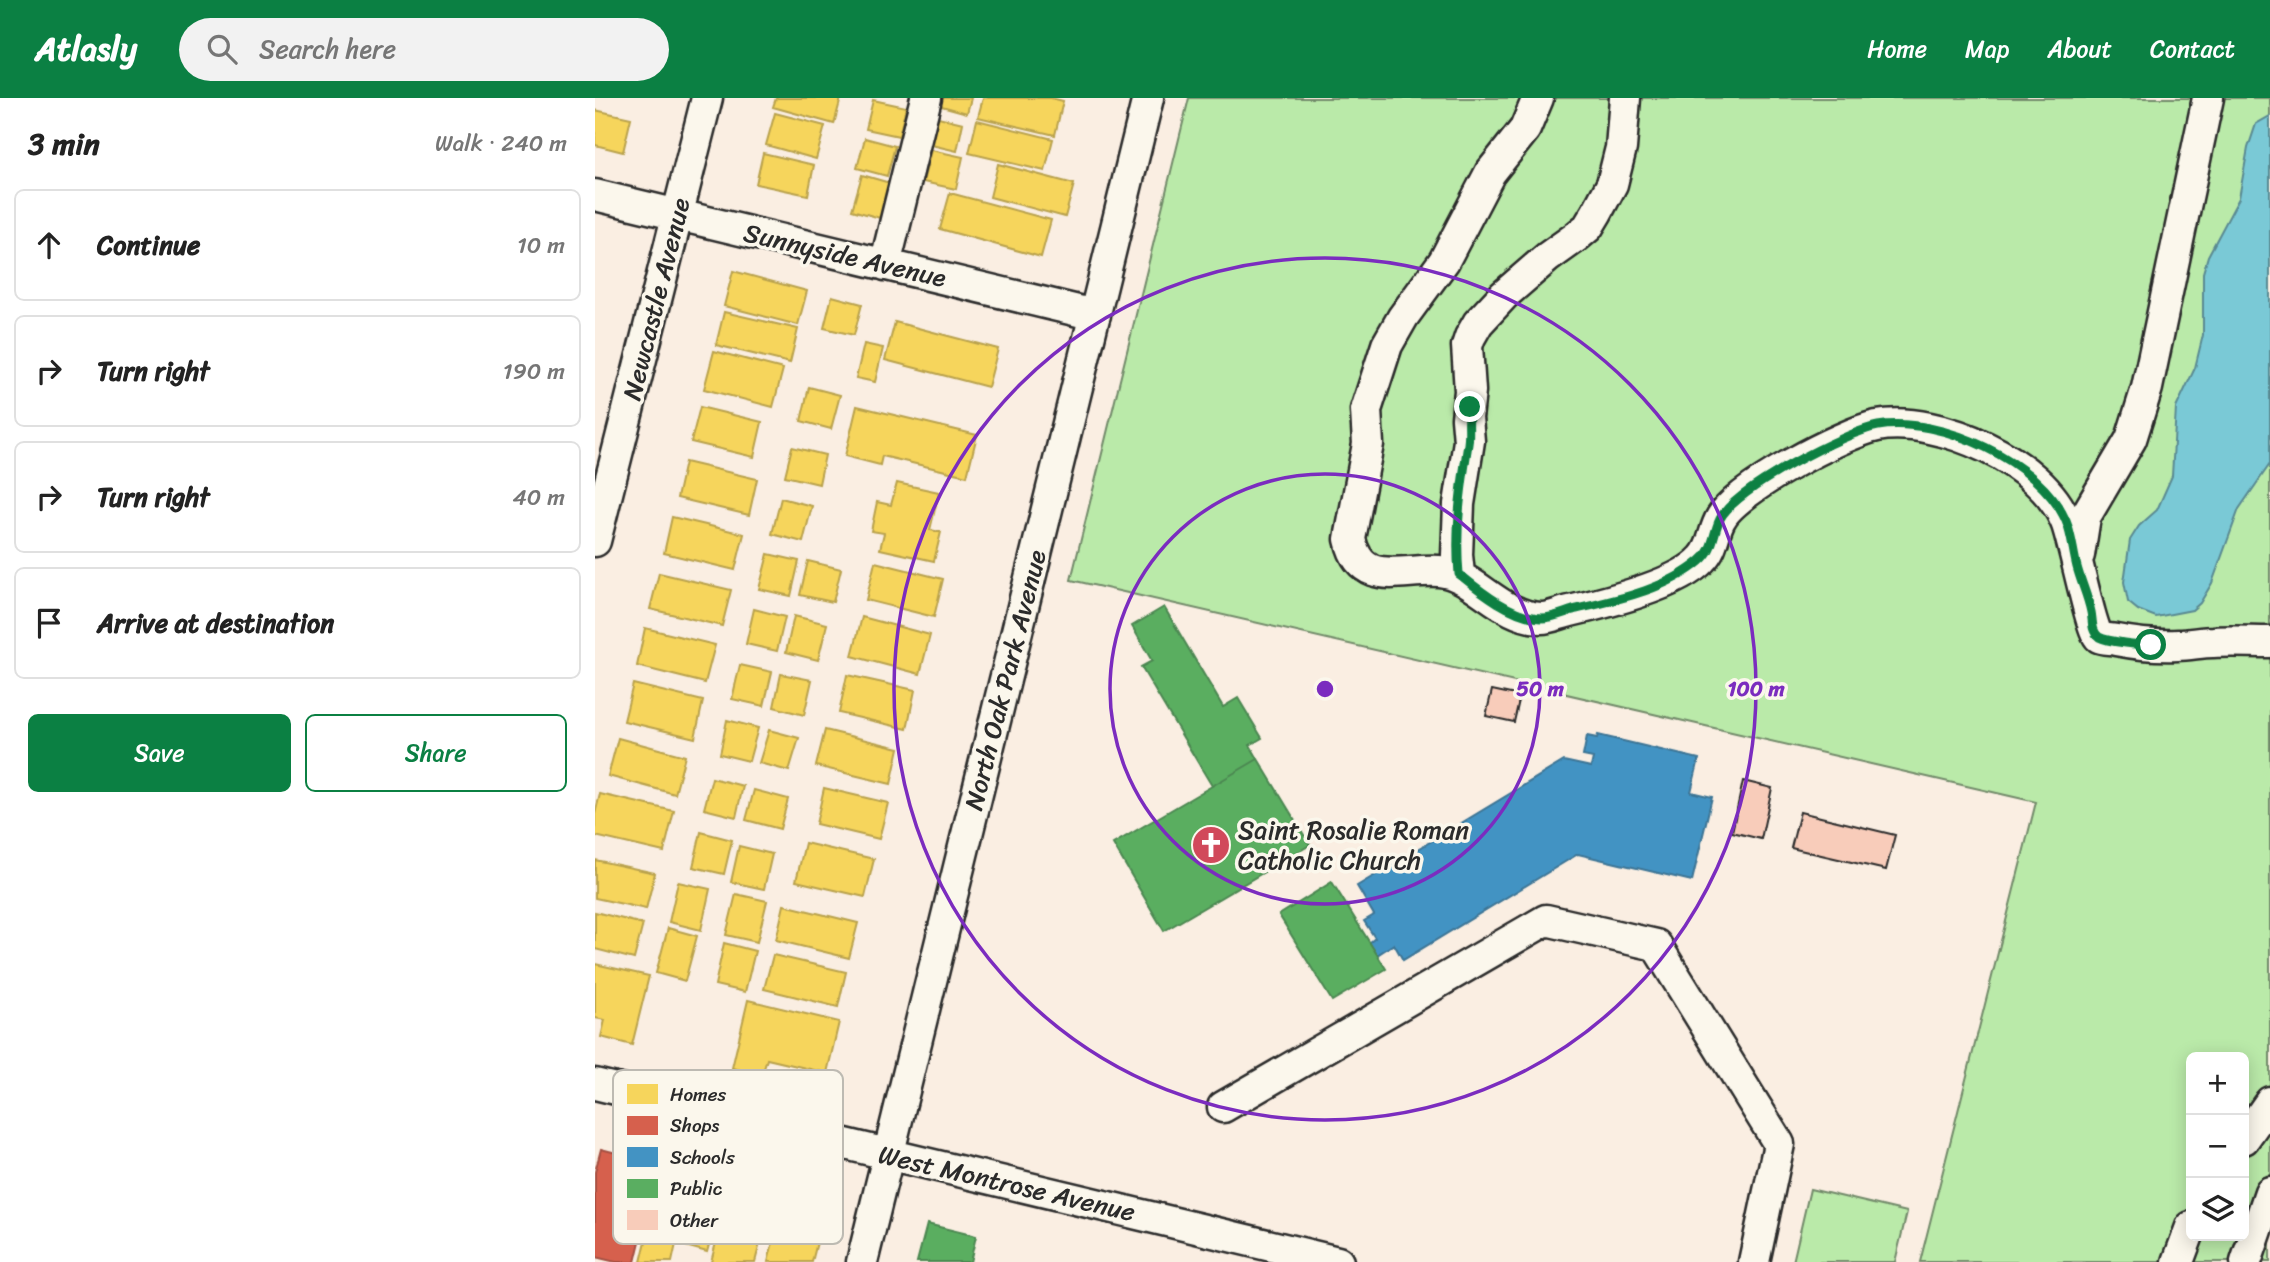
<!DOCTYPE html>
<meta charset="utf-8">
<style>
:root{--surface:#fff;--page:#f2f2f2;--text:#222;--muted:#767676;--line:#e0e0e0;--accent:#0b8043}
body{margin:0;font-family:Sriracha,sans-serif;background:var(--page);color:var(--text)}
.controls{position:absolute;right:21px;bottom:21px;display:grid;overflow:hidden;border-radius:10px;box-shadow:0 4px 18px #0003}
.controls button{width:63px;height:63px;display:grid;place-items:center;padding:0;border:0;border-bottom:2px solid var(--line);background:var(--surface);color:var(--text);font:35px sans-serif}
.stop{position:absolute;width:21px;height:21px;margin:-16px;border:5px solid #0b8043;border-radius:50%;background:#fff}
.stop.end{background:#0b8043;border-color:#fff;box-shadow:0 2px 7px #0008}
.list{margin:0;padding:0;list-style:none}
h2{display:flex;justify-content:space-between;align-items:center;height:91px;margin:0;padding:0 28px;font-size:30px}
h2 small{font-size:23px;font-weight:400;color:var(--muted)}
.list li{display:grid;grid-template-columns:46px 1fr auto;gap:21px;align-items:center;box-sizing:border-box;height:112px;margin:0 14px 14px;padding:0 14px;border:2px solid var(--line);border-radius:10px}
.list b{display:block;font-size:26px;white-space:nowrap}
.list em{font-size:23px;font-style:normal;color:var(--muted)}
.actions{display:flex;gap:14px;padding:21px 28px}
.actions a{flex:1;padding:16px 0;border:2px solid var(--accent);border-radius:10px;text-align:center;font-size:24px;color:var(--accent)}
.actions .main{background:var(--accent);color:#fff}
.icon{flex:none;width:38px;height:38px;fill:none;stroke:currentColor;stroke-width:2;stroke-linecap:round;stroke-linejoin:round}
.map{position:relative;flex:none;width:1675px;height:1164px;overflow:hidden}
header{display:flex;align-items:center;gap:42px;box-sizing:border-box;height:98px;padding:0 35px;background:var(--accent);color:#fff}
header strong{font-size:33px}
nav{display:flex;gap:38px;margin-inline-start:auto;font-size:24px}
.search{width:490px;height:63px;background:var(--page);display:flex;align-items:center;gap:18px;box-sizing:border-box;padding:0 24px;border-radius:38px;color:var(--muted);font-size:26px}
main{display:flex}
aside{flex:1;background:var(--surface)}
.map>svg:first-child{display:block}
</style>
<header>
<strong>Atlasly</strong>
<div class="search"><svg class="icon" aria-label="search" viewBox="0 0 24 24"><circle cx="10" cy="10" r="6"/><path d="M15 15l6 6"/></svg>Search here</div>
<nav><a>Home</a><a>Map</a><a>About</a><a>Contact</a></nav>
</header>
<main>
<aside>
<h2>3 min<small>Walk · 240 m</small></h2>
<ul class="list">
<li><svg class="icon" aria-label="ahead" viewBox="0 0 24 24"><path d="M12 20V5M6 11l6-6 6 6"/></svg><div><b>Continue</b></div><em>10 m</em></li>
<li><svg class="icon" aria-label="right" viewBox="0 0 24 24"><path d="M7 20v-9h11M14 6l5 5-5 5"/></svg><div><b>Turn right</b></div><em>190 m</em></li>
<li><svg class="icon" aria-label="right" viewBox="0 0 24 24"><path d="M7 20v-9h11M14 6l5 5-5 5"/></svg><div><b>Turn right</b></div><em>40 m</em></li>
<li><svg class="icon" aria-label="arrive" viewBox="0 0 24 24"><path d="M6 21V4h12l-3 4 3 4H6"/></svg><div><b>Arrive at destination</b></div></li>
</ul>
<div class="actions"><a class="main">Save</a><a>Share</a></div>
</aside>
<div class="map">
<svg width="1675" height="1164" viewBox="0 0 1675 1164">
<rect width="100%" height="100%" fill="#faeee2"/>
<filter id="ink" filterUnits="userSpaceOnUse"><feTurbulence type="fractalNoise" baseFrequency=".0143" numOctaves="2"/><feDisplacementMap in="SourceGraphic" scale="14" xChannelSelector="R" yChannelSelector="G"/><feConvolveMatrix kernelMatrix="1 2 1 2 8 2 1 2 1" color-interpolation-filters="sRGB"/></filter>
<g filter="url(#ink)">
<path fill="#baeaa9" stroke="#728a6a" stroke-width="2" fill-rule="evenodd" d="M 594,0 L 1675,0 L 1675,1164 L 1325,1164 L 1441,704 L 476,482 ZM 1596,959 L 1649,959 L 1649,1138 L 1596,1138 Z
M 1215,1091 L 1312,1114 L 1300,1164 L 1198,1164 Z"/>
<path fill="#7ac9d6" stroke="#5a8a92" stroke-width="2" d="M 1675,18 L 1675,366 L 1644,411 L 1617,485 L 1605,505 L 1597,512 L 1561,519 L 1543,512 L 1533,504 L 1529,484 L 1535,442 L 1544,428 L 1562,412 L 1577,378 L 1581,310 L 1600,270 L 1608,237 L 1608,175 L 1613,158 L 1644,100 L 1653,50 L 1661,26 Z"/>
<path fill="#f6d55c" stroke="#b9a24d" stroke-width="2" d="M 181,0 L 246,0 L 239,26 L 178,9 Z
M 345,0 L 376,0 L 372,15 L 343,7 Z
M 388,0 L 456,0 L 468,3 L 460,37 L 383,19 Z
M 278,2 L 311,9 L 304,38 L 271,31 Z
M 0,12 L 36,20 L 28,54 L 0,47 Z
M 180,15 L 230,28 L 221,61 L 171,47 Z
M 339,18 L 368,25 L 362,53 L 332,46 Z
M 382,22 L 458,41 L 450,73 L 374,55 Z
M 270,40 L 300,48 L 292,78 L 262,70 Z
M 336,52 L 368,59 L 361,91 L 328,84 Z
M 168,55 L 219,67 L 213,97 L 161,86 Z
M 403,66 L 479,86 L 470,119 L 395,99 Z
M 267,77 L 295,85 L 285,120 L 257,112 Z
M 355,95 L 456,122 L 446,159 L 345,131 Z
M 138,173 L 212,193 L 203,227 L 129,208 Z
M 237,198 L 267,206 L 259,237 L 229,230 Z
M 129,214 L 203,231 L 195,265 L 121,247 Z
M 300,224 L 403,251 L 393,289 L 290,262 Z
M 269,246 L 288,250 L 280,284 L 261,280 Z
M 119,253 L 188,271 L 178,309 L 109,291 Z
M 214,289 L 245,297 L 236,331 L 206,323 Z
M 262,308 L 382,337 L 372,378 L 287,358 L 285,367 L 250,358 Z
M 105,309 L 167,324 L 159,359 L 96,344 Z
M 197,349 L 230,357 L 224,386 L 190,378 Z
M 90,364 L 162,381 L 154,417 L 82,400 Z
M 302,385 L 344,394 L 335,432 L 346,434 L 339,463 L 285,451 L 289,435 L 276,433 L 282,404 L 296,407 Z
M 186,400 L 217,408 L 208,444 L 177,436 Z
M 77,419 L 149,436 L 140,472 L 69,455 Z
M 173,456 L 204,463 L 196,498 L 164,491 Z
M 213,463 L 246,471 L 238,504 L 205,497 Z
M 280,464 L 348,481 L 339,519 L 271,502 Z
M 64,475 L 136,492 L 127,528 L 55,511 Z
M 159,511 L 190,519 L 182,553 L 151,546 Z
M 199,518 L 232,526 L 223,562 L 191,554 Z
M 267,519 L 335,537 L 325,576 L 257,558 Z
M 50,530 L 120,547 L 110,585 L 42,568 Z
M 145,567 L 177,574 L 169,608 L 137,601 Z
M 186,576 L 217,582 L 209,617 L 179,609 Z
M 252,577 L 320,592 L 312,631 L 244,615 Z
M 38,586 L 108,603 L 100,640 L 29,623 Z
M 132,622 L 163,630 L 154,663 L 125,656 Z
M 174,632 L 204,640 L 194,673 L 164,665 Z
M 230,632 L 304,650 L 296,686 L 221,668 Z
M 23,640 L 90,658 L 80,696 L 13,678 Z
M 117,680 L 148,688 L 141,719 L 109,711 Z
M 229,690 L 293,705 L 284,741 L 221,726 Z
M 159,692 L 193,701 L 185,731 L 151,722 Z
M 5,696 L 79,713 L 69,754 L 0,738 L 0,716 Z
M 106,734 L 137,742 L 129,776 L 98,769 Z
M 210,745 L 279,761 L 270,799 L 201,783 Z
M 144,748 L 177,756 L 169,791 L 136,784 Z
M 0,762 L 60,775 L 51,811 L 0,800 Z
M 83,784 L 115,791 L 106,832 L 74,824 Z
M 141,796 L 172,803 L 162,844 L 131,837 Z
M 189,807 L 263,825 L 254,860 L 181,842 Z
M 0,814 L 48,826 L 39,861 L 0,851 Z
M 73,830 L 102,838 L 90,883 L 61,875 Z
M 129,845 L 160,853 L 150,894 L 120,887 Z
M 178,857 L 251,874 L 243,909 L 169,891 Z
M 0,866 L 54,878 L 37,947 L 6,939 L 10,922 L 0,920 Z
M 153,902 L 244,924 L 232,975 L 172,961 L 167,977 L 137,970 Z
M 67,1076 L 95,1083 L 77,1164 L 46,1164 Z
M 137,1082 L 179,1093 L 160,1164 L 116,1164 Z
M 99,1085 L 129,1093 L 112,1154 L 83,1146 Z
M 190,1095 L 232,1105 L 217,1164 L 173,1164 Z"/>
<path fill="#d6604d" stroke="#a35043" stroke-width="2" d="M 6,1051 L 64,1066 L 40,1164 L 21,1164 L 0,1159 L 0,1074 Z"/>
<path fill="#4393c3" stroke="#3c7495" stroke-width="2" d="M 1003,637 L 1104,661 L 1096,694 L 1117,699 L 1097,783 L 983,756 L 808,862 L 799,846 L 782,857 L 774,845 L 780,840 L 769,823 L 779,817 L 762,788 L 969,663 L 996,669 L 998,660 L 988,658 L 992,638 L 1002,640 Z"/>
<path fill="#5aae61" stroke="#4c8751" stroke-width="2" d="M 569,509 L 628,609 L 643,600 L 667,640 L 655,647 L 663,661 L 617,688 L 546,569 L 557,563 L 537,528 Z
M 663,661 L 715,747 L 569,833 L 518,746 Z
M 737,784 L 791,871 L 737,903 L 684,817 Z
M 332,1126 L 381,1138 L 375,1164 L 322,1164 Z"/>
<path fill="#f8ccba" stroke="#2b2b2b" stroke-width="2" d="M 897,592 L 925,598 L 919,624 L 891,618 Z
M 1148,683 L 1177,690 L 1166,741 L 1137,734 Z
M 1205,714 L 1300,737 L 1291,772 L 1196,750 Z"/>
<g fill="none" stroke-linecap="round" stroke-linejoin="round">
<defs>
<path id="minor" d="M 943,0 L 930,31 L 895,75 L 849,163 L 808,219 L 792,247 L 771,312 L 773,346 L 755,441 C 766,491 807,470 844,473 C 880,476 906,520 947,520 C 955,520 966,515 975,513 C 1009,505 1084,487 1107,461 C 1119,449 1118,433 1126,420 C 1143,390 1248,335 1282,328 C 1344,317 1448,364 1471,424 C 1478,440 1496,533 1504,539 C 1508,541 1516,541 1521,542 C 1542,546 1562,548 1583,547 C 1595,547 1606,544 1618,544 C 1637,543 1656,544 1675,544
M 0,97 L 500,217
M 290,167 L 331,0
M 0,443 L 112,0
M 1484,457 L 1490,419 L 1536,341 L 1552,290 L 1613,0
M 864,476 L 862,457 L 864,406 L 874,343 L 872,320 L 875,293 L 872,248 L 875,239 L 883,225 L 909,197 L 953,159 L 981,139 L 993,129 L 1002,114 L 1017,86 L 1026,50 L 1030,0
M 0,986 L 743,1164
M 628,1009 L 951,822 L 1061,847 L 1184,1046 L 1159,1164
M 1649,1041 L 1675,1004
M 267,1164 L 553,0
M 1583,1164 L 1596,1129
M 1651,1164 L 1675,1094"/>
</defs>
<use href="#minor" stroke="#2b2b2b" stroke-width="35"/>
<use href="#minor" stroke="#fbf7ec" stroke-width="30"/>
</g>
</g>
<g fill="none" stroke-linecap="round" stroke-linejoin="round" filter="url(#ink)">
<path stroke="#0b8043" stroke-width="9" d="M 875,309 C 872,322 875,334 873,346 C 866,390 860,432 864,476 C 885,493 918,520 947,520 C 957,520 968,515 978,512 C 1020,502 1071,492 1105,463 C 1119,452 1118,435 1125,421 C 1140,391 1250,334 1283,328 C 1345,318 1445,363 1471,423 C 1477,437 1478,454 1482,469 C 1486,484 1493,499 1496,514 C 1498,523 1496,533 1504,539 C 1513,544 1544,547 1556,547"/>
</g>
<g fill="none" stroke="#7b2cbf" stroke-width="3.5">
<circle cx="730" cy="591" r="215"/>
<circle cx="730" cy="591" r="431"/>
</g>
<defs>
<symbol id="church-disc" viewBox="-11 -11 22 22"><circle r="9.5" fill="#d1495b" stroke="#fbf7ec"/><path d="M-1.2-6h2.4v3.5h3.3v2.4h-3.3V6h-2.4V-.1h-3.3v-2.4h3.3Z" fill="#fff"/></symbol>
</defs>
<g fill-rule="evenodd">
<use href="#church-disc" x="594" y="725" width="44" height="44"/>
</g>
<g text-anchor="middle" stroke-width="7" stroke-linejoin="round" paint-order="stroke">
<g font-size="26" fill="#2b2b2b" stroke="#fbf7ec">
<text transform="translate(250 157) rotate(13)" y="9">Sunnyside Avenue</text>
<text transform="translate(61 201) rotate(-76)" y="9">Newcastle Avenue</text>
<text transform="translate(410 582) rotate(-76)" y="9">North Oak Park Avenue</text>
<text transform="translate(412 1085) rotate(13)" y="9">West Montrose Avenue</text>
</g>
<g font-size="26" fill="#2b2b2b" stroke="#fbf7ec" text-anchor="start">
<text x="643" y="741">Saint Rosalie Roman<tspan x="643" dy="30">Catholic Church</tspan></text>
</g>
</g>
<rect x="18" y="972" width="230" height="174" rx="10" fill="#fbf7ec" stroke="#bdbab2" stroke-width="2"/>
<rect x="32" y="986" width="31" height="20" fill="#f6d55c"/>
<rect x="32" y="1018" width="31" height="19" fill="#d6604d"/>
<rect x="32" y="1049" width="31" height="20" fill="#4393c3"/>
<rect x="32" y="1081" width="31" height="19" fill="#5aae61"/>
<rect x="32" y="1112" width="31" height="20" fill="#f8ccba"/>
<g font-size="19" fill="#2b2b2b">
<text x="75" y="1003">Homes</text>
<text x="75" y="1034">Shops</text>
<text x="75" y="1066">Schools</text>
<text x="75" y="1097">Public</text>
<text x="75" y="1129">Other</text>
</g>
<circle cx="730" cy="591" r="10" fill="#7b2cbf" stroke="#fbf7ec" stroke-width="3.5"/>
<g font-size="21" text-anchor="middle" font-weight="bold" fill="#7b2cbf" stroke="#fbf7ec" stroke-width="7" stroke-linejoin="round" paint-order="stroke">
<text x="945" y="598">50 m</text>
<text x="1161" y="598">100 m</text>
</g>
</svg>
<div class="controls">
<button>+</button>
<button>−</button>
<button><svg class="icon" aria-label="layers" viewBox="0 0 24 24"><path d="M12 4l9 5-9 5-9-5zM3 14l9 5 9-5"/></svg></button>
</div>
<div class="stop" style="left:1556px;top:547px"></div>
<div class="stop end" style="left:875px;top:309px"></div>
</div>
</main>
